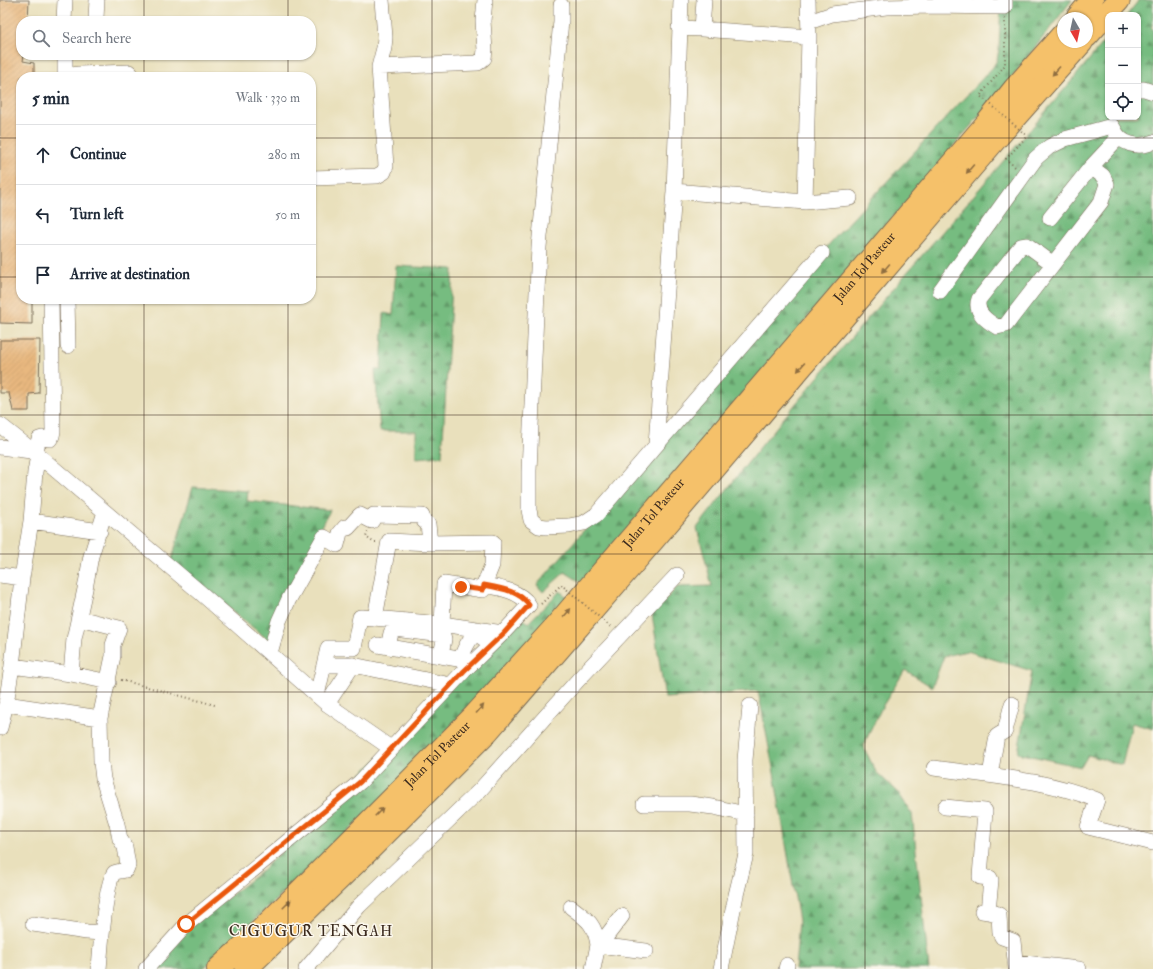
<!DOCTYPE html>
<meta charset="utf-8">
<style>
:root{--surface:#fff;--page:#f6f6f7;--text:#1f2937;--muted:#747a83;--line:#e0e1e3}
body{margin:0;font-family:"IM FELL Double Pica",serif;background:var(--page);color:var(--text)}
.controls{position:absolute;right:12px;top:12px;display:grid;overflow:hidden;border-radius:8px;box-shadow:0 1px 3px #0004}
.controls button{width:36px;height:36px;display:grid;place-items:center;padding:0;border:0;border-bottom:1px solid var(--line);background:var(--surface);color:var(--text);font:20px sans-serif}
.compass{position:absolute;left:1057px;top:12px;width:36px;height:36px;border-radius:50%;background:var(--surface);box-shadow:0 1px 3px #0004;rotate:171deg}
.stop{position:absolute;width:12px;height:12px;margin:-9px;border:3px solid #ea580c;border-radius:50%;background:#fff}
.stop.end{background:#ea580c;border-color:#fff;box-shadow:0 1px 4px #0008}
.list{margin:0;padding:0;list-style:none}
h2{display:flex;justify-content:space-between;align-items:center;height:52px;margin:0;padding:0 16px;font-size:17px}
h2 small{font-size:13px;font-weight:400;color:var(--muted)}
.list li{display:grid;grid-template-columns:26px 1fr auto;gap:12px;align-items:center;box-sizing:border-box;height:60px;padding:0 16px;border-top:1px solid var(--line)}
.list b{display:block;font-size:15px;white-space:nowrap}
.list em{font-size:13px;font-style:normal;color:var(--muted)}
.icon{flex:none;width:22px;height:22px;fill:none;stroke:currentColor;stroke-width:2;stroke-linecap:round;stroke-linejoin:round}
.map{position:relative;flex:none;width:1153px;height:969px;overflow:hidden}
.search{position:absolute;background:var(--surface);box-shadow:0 1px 3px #0004;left:16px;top:16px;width:300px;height:44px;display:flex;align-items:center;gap:10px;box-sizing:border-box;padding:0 14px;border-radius:16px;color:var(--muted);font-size:15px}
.panel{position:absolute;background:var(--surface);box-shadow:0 1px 3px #0004;left:16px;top:72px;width:300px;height:232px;border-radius:16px}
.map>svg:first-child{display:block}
</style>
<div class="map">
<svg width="1153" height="969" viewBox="0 0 1153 969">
<defs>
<pattern id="forest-firs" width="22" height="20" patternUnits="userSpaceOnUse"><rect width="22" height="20" fill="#76bc80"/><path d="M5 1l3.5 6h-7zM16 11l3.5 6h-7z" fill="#629968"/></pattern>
<pattern id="building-hatch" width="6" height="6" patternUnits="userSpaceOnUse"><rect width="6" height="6" fill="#e8b87f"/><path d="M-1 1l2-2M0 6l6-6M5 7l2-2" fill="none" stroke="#c89e6d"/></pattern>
</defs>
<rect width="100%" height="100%" fill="#fbf7ec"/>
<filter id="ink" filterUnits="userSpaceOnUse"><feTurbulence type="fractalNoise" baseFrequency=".025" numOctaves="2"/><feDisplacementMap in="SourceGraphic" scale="8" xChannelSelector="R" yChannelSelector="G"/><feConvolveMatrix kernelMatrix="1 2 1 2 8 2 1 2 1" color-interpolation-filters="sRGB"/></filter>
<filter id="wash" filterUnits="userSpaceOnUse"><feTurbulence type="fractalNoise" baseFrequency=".012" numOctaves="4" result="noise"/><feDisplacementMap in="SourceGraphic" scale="16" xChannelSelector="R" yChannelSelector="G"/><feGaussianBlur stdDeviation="0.9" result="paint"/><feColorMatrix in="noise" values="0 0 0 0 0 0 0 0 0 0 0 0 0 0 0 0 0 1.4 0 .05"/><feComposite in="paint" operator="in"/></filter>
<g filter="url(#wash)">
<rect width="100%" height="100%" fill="#e9e0bc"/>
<path fill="url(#forest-firs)" stroke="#58734f" d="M 1001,0 L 1072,0 L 1009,81 L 582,583 L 565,572 L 543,592 L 537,585 L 831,242 L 993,67 L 997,60 L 999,49 Z
M 1139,0 L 1153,0 L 1153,24 L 1151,27 L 1153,29 L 1153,729 L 1132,723 L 1122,765 L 1088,755 L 1081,767 L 1018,753 L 1032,671 L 967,651 L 944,656 L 932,687 L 905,670 L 882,707 L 863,746 L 876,772 L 897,791 L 912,814 L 929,969 L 795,969 L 799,921 L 774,773 L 758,691 L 665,698 L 652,614 L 677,587 L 712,586 L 697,528 C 730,486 763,442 799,400 C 900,278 1007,160 1108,37 L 1108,117 L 1138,117 L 1138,15 L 1127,15 Z
M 396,266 L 453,269 L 442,456 L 416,458 L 416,431 L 380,431 L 375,370 L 381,370 L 384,313 L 393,315 Z
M 193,487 L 248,491 L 247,501 L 330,510 L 277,620 L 271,642 L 171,562 Z
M 560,591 L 570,600 L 388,794 L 226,947 L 203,969 L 151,969 L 196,922 L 258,874 L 523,618 L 528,623 Z"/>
<g id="blocks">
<path fill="url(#building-hatch)" d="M 0,0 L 29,0 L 28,21 L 21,21 L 21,55 L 24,55 L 23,61 L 34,63 L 34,77 L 21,77 L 21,299 L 32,299 L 32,324 L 0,323 Z
M 0,340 L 40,340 L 39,393 L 29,394 L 29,411 L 13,411 L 9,393 L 0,393 Z"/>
</g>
</g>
<g filter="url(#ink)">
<use href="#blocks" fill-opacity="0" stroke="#786a55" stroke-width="1"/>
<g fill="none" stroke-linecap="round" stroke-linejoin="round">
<defs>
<path id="minor" d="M 681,0 L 674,191 L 805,202 L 850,198
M 561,5 L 561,21 L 539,247 L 529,471 L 529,510 L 531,520 L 539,526 L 546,527 L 569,526 L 584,523 L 596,515 L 822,253
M 96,18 L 97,0
M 64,21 L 65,0
M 809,22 L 832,14 L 886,7 L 931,6 L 1005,7 L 1005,0
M 679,28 L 702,29 L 704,0
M 702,29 L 809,37
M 65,55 L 65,77
M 379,67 L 478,63 L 484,58 L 485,50 L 483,21 L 485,0
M 65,76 L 79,74 L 129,72 L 131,74 L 131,77
M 1138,89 L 1144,89 L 1153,92
M 1114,129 C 1120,144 1138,149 1153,142
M 311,178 L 377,176 L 384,172 L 386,166 L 379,67 L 384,48 L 385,37 L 382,0
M 805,202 L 809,37 L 808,0
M 1050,218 L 1091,167 L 1119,137
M 1053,264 L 1027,245 L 1021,246 L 979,299 C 974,312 987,321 997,327 L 1006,325 L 1012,317 L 1101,202 L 1107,184 L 1103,176 L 1091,167
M 940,291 L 1036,158 L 1049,147 L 1065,139 L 1112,126
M 67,299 L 68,346
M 0,425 L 38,455 L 202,594 L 327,704 L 392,749
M 656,445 L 674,191
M 0,447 L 31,451
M 35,453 L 39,439 L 42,438 L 50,439 L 52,436 L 53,431 L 51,299
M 31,521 L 100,531
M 0,575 L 22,578
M 79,618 L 119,628 L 113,645 L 113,656 L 100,718 L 101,762 L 103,779 L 117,824 L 120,839 L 125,847 L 128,865 L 126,870 C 123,871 117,871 114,873 C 106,878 100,955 99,969
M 442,624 L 444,584 L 483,590 L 484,585
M 378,645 L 458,659 L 461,658 C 463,653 470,635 476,635 C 480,635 484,639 487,641
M 388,647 L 391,633 L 394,629 L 443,635 L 444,639 L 441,656
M 270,653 L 279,621 L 289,599 L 324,537 L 337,545 L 340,533 L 345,527 L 348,528 L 360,515 L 372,521 L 374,515 L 422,516 L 424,521 L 428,524 L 430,543
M 324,665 L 353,665 L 451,685
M 12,666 L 71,674 L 109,682
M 71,674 L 74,639 L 85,589 L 91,556 L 105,512
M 317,695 L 328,648 L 354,648 L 360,617 L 362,617 L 442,624 L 503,633
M 6,704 L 100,718
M 327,704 L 353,665
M 0,728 L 6,704 L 12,666 L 22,578 L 31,521 L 35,472 L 38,455
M 934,768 C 989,776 1045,779 1097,800 L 1088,827 L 1153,843
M 990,775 L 997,736 L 1005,731 L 1012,704
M 644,804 L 690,804 L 713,807 L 746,814
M 945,807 L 985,811 L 980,877 L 990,878 L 991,880 L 988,912
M 571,907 C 587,919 595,924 598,945 L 646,951
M 982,911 L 995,913 L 999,915 L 1000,933 L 1002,937 L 1013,941 L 1016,969
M 33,924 L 87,932 L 102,933
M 1016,962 L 1079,969
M 146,969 L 187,924 L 360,782 L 464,671 L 503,633 L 529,605 C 520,591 500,588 484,585 L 492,565 L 493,542 L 430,543 L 389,541 L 375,618
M 306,969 L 359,906 L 480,790 L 578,680 L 677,575
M 593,969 L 598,945 L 605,938 L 622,916
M 721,969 L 736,895 L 746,854 L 745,760 L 750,706
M 786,969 L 787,965"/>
<g id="highway">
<path d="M 1077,18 L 1092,0"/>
<path d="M 1087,36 L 1119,0"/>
<path id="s1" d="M 218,969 L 265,926 L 366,825 L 474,716 L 554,628 L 986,124 L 1014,89 L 1063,34"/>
<path d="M 246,969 L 368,851 L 487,732 L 632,565 L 995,140 L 1082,42"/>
</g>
</defs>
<use href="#minor" stroke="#786a55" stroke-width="16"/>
<use href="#highway" stroke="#786a55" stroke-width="24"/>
<path stroke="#786a55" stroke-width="2" stroke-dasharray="1 3" stroke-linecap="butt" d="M 985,100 L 980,96 L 1005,65 L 1005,18
M 1015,167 L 1006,159 L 1027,136
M 368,532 L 366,537 L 373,542 L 376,542
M 541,604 L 561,585 L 564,587
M 121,680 L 215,705"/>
<use href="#minor" stroke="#fff" stroke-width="15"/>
<use href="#highway" stroke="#f5c16b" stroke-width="22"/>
<path stroke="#786a55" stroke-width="2" stroke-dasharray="1 3" stroke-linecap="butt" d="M 988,102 L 1027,136
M 564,587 L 612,628"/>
</g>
<defs><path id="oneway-solid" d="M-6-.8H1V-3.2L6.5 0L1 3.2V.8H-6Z"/></defs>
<g fill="#8f6e41">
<use href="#oneway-solid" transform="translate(1056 71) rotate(132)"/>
<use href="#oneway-solid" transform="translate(970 169) rotate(130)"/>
<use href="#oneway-solid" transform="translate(886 268) rotate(130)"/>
<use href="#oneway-solid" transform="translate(801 367) rotate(130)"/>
<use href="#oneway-solid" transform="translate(567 613) rotate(-49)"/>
<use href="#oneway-solid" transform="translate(480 709) rotate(-48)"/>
<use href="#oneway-solid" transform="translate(379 812) rotate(-45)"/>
<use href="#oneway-solid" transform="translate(287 904) rotate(-45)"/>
</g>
</g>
<g fill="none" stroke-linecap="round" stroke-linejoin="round" filter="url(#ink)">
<path stroke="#ea580c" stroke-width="5" d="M 186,924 L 360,782 L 464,671 L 504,633 L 529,605 C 520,591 500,588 484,585 L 483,590 L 461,587"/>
</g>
<path fill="none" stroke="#3b2a1e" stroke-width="1" stroke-opacity="0.55" d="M 144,0 L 144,21M 288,0 L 288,21M 432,0 L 432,969M 576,0 L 576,969M 721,0 L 721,969M 865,0 L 865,969M 1009,0 L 1009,969M 144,55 L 144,77M 288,55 L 288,77M 0,138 L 21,138M 311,138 L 1153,138M 0,277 L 21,277M 311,277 L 1153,277M 144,299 L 144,969M 288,299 L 288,969M 0,415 L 1153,415M 0,554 L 1153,554M 0,692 L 1153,692M 0,831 L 1153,831"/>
<g text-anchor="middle" stroke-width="3" stroke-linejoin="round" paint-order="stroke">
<g font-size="13" fill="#3b2a1e" stroke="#fbf7ec">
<text dy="5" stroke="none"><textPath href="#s1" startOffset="955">Jalan Tol Pasteur</textPath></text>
<text dy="5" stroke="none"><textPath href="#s1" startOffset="631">Jalan Tol Pasteur</textPath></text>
<text dy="5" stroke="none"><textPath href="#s1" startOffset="307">Jalan Tol Pasteur</textPath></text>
</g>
<g font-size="15" letter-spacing="1" fill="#3b2a1e" stroke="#fbf7ec">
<text x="311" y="936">CIGUGUR TENGAH</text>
</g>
</g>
</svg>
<div class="controls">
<button>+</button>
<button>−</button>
<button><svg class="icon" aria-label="locate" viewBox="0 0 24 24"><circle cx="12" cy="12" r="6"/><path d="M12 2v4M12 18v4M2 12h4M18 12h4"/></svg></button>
</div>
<svg class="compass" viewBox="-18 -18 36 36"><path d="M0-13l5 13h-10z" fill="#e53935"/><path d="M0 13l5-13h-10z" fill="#747a83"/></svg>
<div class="stop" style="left:186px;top:924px"></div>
<div class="stop end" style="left:461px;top:587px"></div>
<div class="search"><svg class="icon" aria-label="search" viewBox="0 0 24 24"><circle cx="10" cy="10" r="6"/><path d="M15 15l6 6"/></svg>Search here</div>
<section class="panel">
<h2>5 min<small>Walk · 330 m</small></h2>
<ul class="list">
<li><svg class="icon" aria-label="ahead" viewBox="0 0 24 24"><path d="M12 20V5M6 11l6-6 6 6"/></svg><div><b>Continue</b></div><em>280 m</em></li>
<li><svg class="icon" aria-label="left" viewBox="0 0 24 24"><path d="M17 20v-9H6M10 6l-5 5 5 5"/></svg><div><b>Turn left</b></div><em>50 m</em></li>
<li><svg class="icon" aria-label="arrive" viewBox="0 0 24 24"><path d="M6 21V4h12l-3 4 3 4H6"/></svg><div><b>Arrive at destination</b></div></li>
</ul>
</section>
</div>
